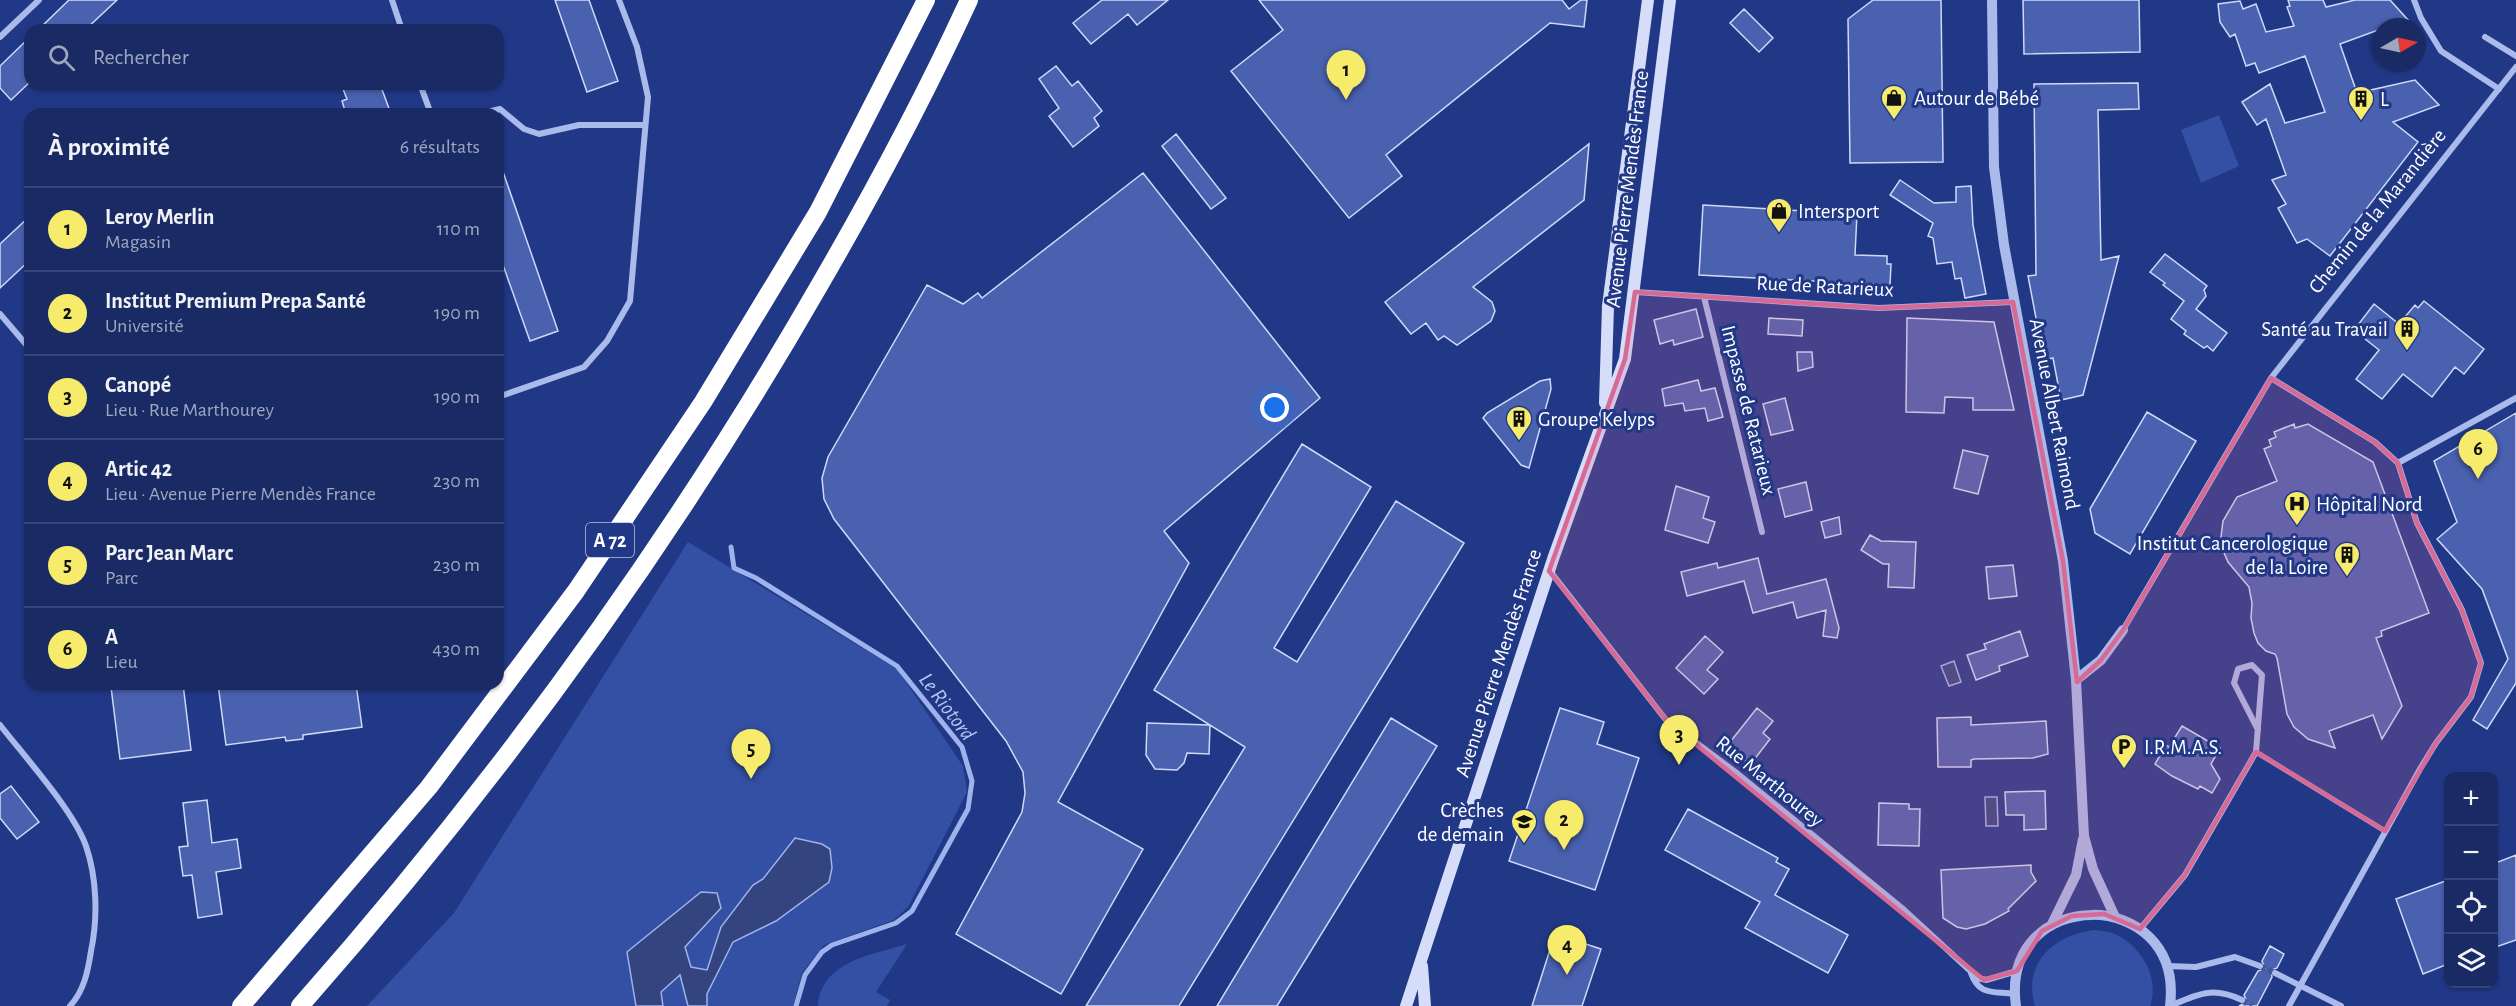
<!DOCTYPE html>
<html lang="fr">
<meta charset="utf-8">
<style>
:root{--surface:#192a65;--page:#22326b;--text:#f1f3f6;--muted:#9fa7bf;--line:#374679;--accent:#f7eb6b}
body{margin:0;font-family:"Alegreya Sans",sans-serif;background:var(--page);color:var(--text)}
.controls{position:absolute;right:18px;bottom:18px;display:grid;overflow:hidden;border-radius:12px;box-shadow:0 2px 4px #0004}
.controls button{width:54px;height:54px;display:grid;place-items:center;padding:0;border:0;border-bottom:2px solid var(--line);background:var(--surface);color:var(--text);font:30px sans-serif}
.compass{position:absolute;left:2372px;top:18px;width:54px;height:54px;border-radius:50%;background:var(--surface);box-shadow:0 2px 4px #0004;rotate:81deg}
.you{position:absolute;left:1275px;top:408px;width:21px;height:21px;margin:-15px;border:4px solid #fff;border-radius:50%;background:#1a73e8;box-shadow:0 0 0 9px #1a73e833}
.badge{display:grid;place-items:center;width:39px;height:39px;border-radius:50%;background:var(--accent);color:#111;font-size:20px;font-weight:700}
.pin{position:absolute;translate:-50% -50px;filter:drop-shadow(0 2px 3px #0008)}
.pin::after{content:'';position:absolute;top:32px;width:21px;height:18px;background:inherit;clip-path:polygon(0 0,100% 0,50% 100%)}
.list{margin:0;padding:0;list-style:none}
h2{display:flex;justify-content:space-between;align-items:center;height:78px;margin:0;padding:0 24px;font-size:26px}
h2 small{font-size:20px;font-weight:400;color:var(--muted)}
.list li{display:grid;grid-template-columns:39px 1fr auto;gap:18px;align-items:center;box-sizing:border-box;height:84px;padding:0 24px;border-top:2px solid var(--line)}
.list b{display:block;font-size:22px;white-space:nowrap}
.list p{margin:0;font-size:20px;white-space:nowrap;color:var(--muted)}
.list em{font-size:20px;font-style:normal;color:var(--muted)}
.icon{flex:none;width:33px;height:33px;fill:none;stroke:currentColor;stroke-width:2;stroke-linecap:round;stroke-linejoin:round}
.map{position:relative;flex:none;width:2516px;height:1006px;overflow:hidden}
.search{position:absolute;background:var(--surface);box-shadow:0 2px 4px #0004;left:24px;top:24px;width:480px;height:66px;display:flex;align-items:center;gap:15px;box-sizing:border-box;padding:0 21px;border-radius:18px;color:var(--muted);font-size:22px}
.panel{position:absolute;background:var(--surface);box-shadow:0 2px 4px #0004;left:24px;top:108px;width:480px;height:582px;border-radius:18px}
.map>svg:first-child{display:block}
</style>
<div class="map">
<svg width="2516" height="1006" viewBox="0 0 2516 1006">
<rect width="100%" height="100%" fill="#213887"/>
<path fill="#3450a4" d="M 2219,115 L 2239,166 L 2201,183 L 2181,130 Z
M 688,542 L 897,669 L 963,766 L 967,792 L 908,907 L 894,920 L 824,945 L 802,973 L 793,1006 L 367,1006 L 454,913 Z
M 2094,930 C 2102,931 2111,932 2117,935 C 2142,948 2160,978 2150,1006 L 2035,1006 C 2022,962 2055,935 2094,930 Z
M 907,944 L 876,992 L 890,1000 L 887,1006 L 818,1006 C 821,961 872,955 907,944 Z"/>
<path fill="#33447f" stroke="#9eb2eb" stroke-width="1.5" d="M 1954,661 L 1961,682 L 1949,686 L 1941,666 Z
M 1985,797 L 1997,797 L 1998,826 L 1986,826 Z
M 795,838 L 822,844 L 830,849 L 832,868 L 829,882 L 776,921 L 733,942 L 707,994 L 707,1006 L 688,1006 L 680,975 L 661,992 L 663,1006 L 636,1006 L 627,952 L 701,892 L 717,893 L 721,908 L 685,947 L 691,967 L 707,970 L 721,927 L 753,885 L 763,879 Z"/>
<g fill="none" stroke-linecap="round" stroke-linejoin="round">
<path stroke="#9eb2eb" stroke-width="5" d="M 731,547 L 734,568 L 756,578 L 897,666 L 962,747 L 972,781 L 968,809 L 912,911 L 896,923 L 832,945 L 822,952 L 805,975 L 796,1006"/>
</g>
<path fill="#4961af" stroke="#cfd9f7" stroke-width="1.5" d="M 69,0 L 117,0 L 85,30 L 38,30 Z
M 555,0 L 589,0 L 618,81 L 587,92 Z
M 1102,0 L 1168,0 L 1137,25 L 1128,14 L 1091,44 L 1073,23 Z
M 1259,0 L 1562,0 L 1569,9 L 1581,0 L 1587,0 L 1584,27 L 1550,23 L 1386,155 L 1402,176 L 1349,218 L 1231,71 L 1283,30 Z
M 1873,0 L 1941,0 L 1943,162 L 1850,163 L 1848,19 Z
M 2023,0 L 2139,0 L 2140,52 L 2024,54 Z
M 2288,0 L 2323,0 L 2326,7 L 2355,0 L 2390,0 L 2408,20 L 2388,27 L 2381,27 L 2381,29 L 2340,44 L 2357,93 L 2415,80 L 2439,105 L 2393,122 L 2418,142 L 2330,256 L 2307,239 L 2297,243 L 2278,208 L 2286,204 L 2272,180 L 2286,175 L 2266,119 L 2257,125 L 2242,102 L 2270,84 L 2285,123 L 2325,112 L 2305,56 L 2259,73 L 2255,63 L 2246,66 L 2235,34 L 2230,37 L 2220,22 L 2218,4 L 2240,1 L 2243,9 L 2256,4 L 2266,32 L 2294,26 L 2287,7 L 2290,6 Z
M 1744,9 L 1773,38 L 1759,52 L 1730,23 Z
M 30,37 L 30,82 L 11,100 L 0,88 L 0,66 Z
M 1056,66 L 1072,86 L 1078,81 L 1102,111 L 1094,118 L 1099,126 L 1073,147 L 1049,116 L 1059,108 L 1039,79 Z
M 2138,83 L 2139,109 L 2098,110 L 2101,260 L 2119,256 L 2083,395 L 2061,400 L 2053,358 L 2044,360 L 2028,276 L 2036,275 L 2034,84 Z
M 341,84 L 380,84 L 391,114 L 346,114 L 342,101 L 347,99 Z
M 1176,134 L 1226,198 L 1211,209 L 1162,146 Z
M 1589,144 L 1584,200 L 1473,287 L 1492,302 L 1495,311 L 1491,321 L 1457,345 L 1444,336 L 1438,340 L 1426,323 L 1411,334 L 1385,302 Z
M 498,163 L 500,163 L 558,331 L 530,341 L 498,251 Z
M 1143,173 L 1320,398 L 1164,531 L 1189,563 L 1058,802 L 1143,849 L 1061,994 L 956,934 L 1022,812 L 1025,793 L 1023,772 L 1006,741 L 834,519 L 824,499 L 822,478 L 828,457 L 927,285 L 963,304 L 978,293 L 982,298 Z
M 1900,180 L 1934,203 L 1956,202 L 1956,187 L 1971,186 L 1973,225 L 1986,294 L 1965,298 L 1961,278 L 1955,279 L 1952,262 L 1937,264 L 1933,238 L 1928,236 L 1933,223 L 1890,195 Z
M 1703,205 L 1857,214 L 1855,255 L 1887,256 L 1887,264 L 1891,264 L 1890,285 L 1699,275 Z
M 30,216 L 30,260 L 0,288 L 0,244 Z
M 2165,254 L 2207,286 L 2204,290 L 2206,296 L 2196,309 L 2227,333 L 2213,351 L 2207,346 L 2204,348 L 2184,334 L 2186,331 L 2171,319 L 2184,301 L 2163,285 L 2165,283 L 2150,272 Z
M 2424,301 L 2484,349 L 2464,374 L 2455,367 L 2432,397 L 2403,374 L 2382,399 L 2356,379 L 2379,350 L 2354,330 L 2374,304 L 2399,324 L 2415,305 L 2418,308 Z
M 1696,309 L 1703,337 L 1674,345 L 1673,340 L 1660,344 L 1654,320 Z
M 1769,318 L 1803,320 L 1802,336 L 1768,334 Z
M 1907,318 L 1994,322 L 2014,410 L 1973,410 L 1973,398 L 1945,397 L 1944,413 L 1906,412 Z
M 1797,352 L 1812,352 L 1813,367 L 1798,371 Z
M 1550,379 L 1551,389 L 1529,468 L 1521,465 L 1483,418 L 1487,413 L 1540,381 Z
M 1698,380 L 1701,391 L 1715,388 L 1723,417 L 1708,421 L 1705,408 L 1685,411 L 1683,403 L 1665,406 L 1662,389 Z
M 1785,398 L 1793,430 L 1771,435 L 1763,404 Z
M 2147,412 L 2196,441 L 2130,554 L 2095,533 L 2090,509 Z
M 2516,413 L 2516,683 L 2487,729 L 2473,720 L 2508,659 L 2482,589 L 2437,539 L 2457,522 L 2434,461 Z
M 2294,424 L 2295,428 L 2308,424 L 2373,462 L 2429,613 L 2381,631 L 2382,636 L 2376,638 L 2402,706 L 2382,739 L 2373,715 L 2329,731 L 2335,748 L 2308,739 L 2294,727 L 2287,714 L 2277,658 L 2275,654 L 2266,651 L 2258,643 L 2254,633 L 2251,618 L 2252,603 L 2249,587 L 2228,562 L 2222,548 L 2221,537 L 2223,521 L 2237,497 L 2277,481 L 2264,449 L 2271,446 L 2269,440 L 2276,437 L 2274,432 Z
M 1302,444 L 1371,487 L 1274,648 L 1297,662 L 1396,501 L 1464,543 L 1179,1006 L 1086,1006 L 1245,747 L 1154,690 Z
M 1963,450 L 1988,456 L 1978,494 L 1954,488 Z
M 1806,482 L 1812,510 L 1785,517 L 1778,489 Z
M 1676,486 L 1709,497 L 1703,518 L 1715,522 L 1708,543 L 1665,530 Z
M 1839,517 L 1841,534 L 1825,538 L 1821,522 Z
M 1870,535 L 1881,541 L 1916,542 L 1914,588 L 1888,587 L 1889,564 L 1883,564 L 1861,550 Z
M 1758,558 L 1767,594 L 1826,579 L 1839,628 L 1837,638 L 1823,636 L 1826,610 L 1797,618 L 1793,602 L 1753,613 L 1744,581 L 1687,596 L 1681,572 L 1717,563 L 1718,568 Z
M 2013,565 L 2017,596 L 1989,599 L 1986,567 Z
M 2020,631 L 2028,656 L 1999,666 L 2000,671 L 1976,680 L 1967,655 L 1986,649 L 1984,644 Z
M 1705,636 L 1723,652 L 1707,670 L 1718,679 L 1704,694 L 1676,668 Z
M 137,684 L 183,684 L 191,750 L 120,759 L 111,687 Z
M 218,684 L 356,684 L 362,727 L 303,735 L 303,739 L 286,741 L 285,737 L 226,745 Z
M 1560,708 L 1604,722 L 1597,744 L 1639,758 L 1595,890 L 1509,861 Z
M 1757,708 L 1773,721 L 1763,733 L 1770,739 L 1750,765 L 1727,746 Z
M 1971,717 L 1971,725 L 2046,721 L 2048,754 L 2033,758 L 1974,759 L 1971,760 L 1971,767 L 1938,767 L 1937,718 Z
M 1391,718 L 1437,746 L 1277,1006 L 1217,1006 Z
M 1147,723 L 1210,725 L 1209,754 L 1187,753 L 1184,763 L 1177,770 L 1155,769 L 1146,755 Z
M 2182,726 L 2220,748 L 2211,764 L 2220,779 L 2212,793 L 2200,786 L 2198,789 L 2172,776 L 2155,764 L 2166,745 L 2169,747 Z
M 11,786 L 39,822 L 17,839 L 0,818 L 0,794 Z
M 2045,791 L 2046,829 L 2024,830 L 2024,815 L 2006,815 L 2005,792 Z
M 207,800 L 212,843 L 237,839 L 241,868 L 216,872 L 222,914 L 198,918 L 192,875 L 183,876 L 179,847 L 188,846 L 183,803 Z
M 1879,803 L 1909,804 L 1909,809 L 1920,809 L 1919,846 L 1878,845 Z
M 1688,809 L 1778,858 L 1776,862 L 1789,869 L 1775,895 L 1848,935 L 1828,973 L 1745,928 L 1760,902 L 1665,850 Z
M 2516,855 L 2516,940 L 2493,948 L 2493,864 Z
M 2031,865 L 2031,872 L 2036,881 L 2008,909 L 2009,911 L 1985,924 L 1966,929 L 1957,927 L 1943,918 L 1941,870 Z
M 2448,880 L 2448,964 L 2423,974 L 2396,899 Z
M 1555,934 L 1601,949 L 1582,1006 L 1532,1006 Z
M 2270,946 L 2284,954 L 2277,968 L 2271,970 L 2272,977 L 2257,1006 L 2239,1006 L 2247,1002 L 2244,995 L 2258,971 L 2265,968 L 2262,961 Z"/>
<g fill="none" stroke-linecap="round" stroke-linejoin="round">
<path stroke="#425699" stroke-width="6" stroke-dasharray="6 3" stroke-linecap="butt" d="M 2260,966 L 2275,973
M 2242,1000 L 2252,1006"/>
<path stroke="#aabaea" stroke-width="5" d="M 2256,752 L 2385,831"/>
<path stroke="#aabaea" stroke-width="6" d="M 392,0 L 402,30
M 2414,0 L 2421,18 L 2441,51 L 2499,89
M 0,37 L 39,0
M 2485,37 L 2516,56
M 420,84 L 431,114
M 479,114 L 500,109 L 524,129 L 539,134 L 579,125 L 645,125
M 1635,292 L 1879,308 L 2013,302
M 1704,297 L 1762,532
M 0,314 L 30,349
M 2271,378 L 2375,442 L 2398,463 L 2417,523 L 2462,610 L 2481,663 L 2471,697 L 2436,743 L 2420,769 L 2289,1006
M 498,397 L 584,367 L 607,341 L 630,301 L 648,97 L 637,47 L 619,0
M 2398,463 L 2516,398
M 1550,571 L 1666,720 L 1738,774 L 1902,908 L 1978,978 L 1986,980 L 2017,971
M 2123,630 L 2271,378 L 2516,67
M 0,725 C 25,757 73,810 86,846 C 97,878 98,918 91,951 C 88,971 84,991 70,1006
M 2140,929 L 2185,875 L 2256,752 L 2262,675 L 2252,665 L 2238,669 L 2234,683 L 2258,730
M 2166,966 L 2196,967 L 2235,957 L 2260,966
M 1971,973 C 1979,996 1993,991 2014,994
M 2275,973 L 2341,1006
M 2170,1006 C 2198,994 2212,986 2242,1000"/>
<path stroke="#aabaea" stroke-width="10" d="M 1992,0 L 1994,167 L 2004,245 L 2063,561 L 2076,680 L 2084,836 L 2093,869 L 2115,917
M 2076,680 L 2101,660 L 2123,630
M 2052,924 L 2076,875 L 2083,839
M 2016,1006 C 1999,885 2185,884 2170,1006"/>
<path stroke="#d5ddf8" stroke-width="12" d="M 1605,403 L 1608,306 L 1648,0
M 1422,966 L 1425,1006
M 1406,1006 L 1553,559 L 1625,359 L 1670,0"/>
<path stroke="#fff" stroke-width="18" d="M 241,1006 L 429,787 L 576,591 L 703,402 L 818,212 L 926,0
M 300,1006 C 497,783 671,544 819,286 C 873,193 924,98 969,0"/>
</g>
<path fill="#d76994" fill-opacity="0.2" stroke="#d76994" stroke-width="4.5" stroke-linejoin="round" d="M 1635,292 L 1879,308 L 2013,302 L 2063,561 L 2077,682 L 2101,660 L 2123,630 L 2271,378 L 2375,442 L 2398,463 L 2417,523 L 2462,610 L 2481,663 L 2471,697 L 2436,743 L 2385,831 L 2256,752 L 2185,875 L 2140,929 L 2104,914 L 2072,916 L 2042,931 L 2017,971 L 1984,980 L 1666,720 L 1549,571 L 1625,359 Z"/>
<defs>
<symbol id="shop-pin" viewBox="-11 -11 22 30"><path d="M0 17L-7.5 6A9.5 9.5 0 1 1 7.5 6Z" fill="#f7eb6b" stroke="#213887"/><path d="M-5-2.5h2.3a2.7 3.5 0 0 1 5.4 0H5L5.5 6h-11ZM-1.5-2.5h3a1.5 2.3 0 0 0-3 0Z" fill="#111"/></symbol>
<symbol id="building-pin" viewBox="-11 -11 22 30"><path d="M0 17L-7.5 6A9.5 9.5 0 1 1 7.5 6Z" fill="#f7eb6b" stroke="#213887"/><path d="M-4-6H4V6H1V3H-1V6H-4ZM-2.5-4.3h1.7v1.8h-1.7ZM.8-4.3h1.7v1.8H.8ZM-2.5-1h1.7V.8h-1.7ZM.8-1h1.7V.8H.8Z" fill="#111"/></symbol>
<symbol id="hospital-pin" viewBox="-11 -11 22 30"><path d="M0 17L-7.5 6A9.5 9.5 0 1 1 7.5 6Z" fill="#f7eb6b" stroke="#213887"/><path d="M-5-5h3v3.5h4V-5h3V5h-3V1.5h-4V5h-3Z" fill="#111"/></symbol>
<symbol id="parking-pin" viewBox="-11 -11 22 30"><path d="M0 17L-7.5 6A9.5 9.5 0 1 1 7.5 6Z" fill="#f7eb6b" stroke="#213887"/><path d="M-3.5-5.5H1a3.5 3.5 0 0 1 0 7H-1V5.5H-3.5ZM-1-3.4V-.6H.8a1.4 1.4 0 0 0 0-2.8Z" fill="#111"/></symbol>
<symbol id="school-pin" viewBox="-11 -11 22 30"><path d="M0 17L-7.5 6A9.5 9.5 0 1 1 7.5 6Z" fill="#f7eb6b" stroke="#213887"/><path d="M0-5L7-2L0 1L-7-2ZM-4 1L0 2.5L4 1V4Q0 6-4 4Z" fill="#111"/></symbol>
</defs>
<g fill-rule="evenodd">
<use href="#shop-pin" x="1879" y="83" width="30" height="40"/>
<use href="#building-pin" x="2346" y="84" width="30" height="40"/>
<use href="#shop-pin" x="1764" y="196" width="30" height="40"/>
<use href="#building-pin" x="2392" y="314" width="30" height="40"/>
<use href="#building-pin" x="1504" y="404" width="30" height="40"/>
<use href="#hospital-pin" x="2282" y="489" width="30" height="40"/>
<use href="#building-pin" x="2332" y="540" width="30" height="40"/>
<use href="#parking-pin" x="2109" y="732" width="30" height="40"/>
<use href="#school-pin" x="1509" y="807" width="30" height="40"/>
</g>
<g text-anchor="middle" stroke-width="6" stroke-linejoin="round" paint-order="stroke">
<rect fill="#213887" stroke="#bcc3db" stroke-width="1.5" x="586" y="523" width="48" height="34" rx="4.5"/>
<g font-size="20" font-weight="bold" fill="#fff">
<text x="610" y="547">A 72</text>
</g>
<g font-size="21" fill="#fff" stroke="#213887" text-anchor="start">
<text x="1914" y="105">Autour de Bébé</text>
<text x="2380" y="106">L</text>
<text x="1798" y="218">Intersport</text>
<text x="2388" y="336" text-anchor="end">Santé au Travail</text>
<text x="1538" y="426">Groupe Kelyps</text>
<text x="2316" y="511">Hôpital Nord</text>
<text x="2328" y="550" text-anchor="end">Institut Cancerologique<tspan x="2328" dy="24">de la Loire</tspan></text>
<text x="2144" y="754">I.R.M.A.S.</text>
<text x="1504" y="817" text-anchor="end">Crèches<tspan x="1504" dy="24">de demain</tspan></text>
</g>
<g font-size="21" fill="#fff" stroke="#213887">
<text transform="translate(1627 189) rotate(-83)" y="7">Avenue Pierre Mendès France</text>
<text transform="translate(2377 211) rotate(-51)" y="7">Chemin de la Marandière</text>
<text transform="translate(1825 286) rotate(3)" y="7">Rue de Ratarieux</text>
<text transform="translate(1749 410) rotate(76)" y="7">Impasse de Ratarieux</text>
<text transform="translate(2055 414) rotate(79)" y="7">Avenue Albert Raimond</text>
<text transform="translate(1498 663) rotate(-72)" y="7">Avenue Pierre Mendès France</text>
<text transform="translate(1770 781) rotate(39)" y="7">Rue Marthourey</text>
</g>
<g font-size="22" font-style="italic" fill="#b6c5f1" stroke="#213887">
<text transform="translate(948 706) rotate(53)" y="8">Le Riotord</text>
</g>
</g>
</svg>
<div class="controls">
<button>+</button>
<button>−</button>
<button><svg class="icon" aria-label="locate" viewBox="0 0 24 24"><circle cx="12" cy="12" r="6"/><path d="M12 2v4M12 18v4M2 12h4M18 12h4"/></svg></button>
<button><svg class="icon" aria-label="layers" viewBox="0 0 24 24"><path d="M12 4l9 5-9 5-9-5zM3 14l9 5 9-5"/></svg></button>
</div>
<svg class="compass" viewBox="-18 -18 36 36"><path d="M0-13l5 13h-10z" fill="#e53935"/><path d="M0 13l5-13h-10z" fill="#9fa7bf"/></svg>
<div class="you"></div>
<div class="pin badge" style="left:1346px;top:100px">1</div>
<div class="pin badge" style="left:1564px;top:850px">2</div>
<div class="pin badge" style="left:1679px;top:765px">3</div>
<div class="pin badge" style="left:1567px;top:975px">4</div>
<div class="pin badge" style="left:751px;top:779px">5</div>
<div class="pin badge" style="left:2478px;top:479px">6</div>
<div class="search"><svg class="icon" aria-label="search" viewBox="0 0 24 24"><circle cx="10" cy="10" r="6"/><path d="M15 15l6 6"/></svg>Rechercher</div>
<section class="panel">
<h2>À proximité<small>6 résultats</small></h2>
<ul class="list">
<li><span class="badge">1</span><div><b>Leroy Merlin</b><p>Magasin</p></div><em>110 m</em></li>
<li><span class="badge">2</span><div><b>Institut Premium Prepa Santé</b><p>Université</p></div><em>190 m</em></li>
<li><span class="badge">3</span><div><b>Canopé</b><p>Lieu · Rue Marthourey</p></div><em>190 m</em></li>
<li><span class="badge">4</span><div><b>Artic 42</b><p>Lieu · Avenue Pierre Mendès France</p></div><em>230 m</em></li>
<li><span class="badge">5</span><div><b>Parc Jean Marc</b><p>Parc</p></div><em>230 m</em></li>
<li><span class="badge">6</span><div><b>A</b><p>Lieu</p></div><em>430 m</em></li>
</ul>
</section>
</div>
